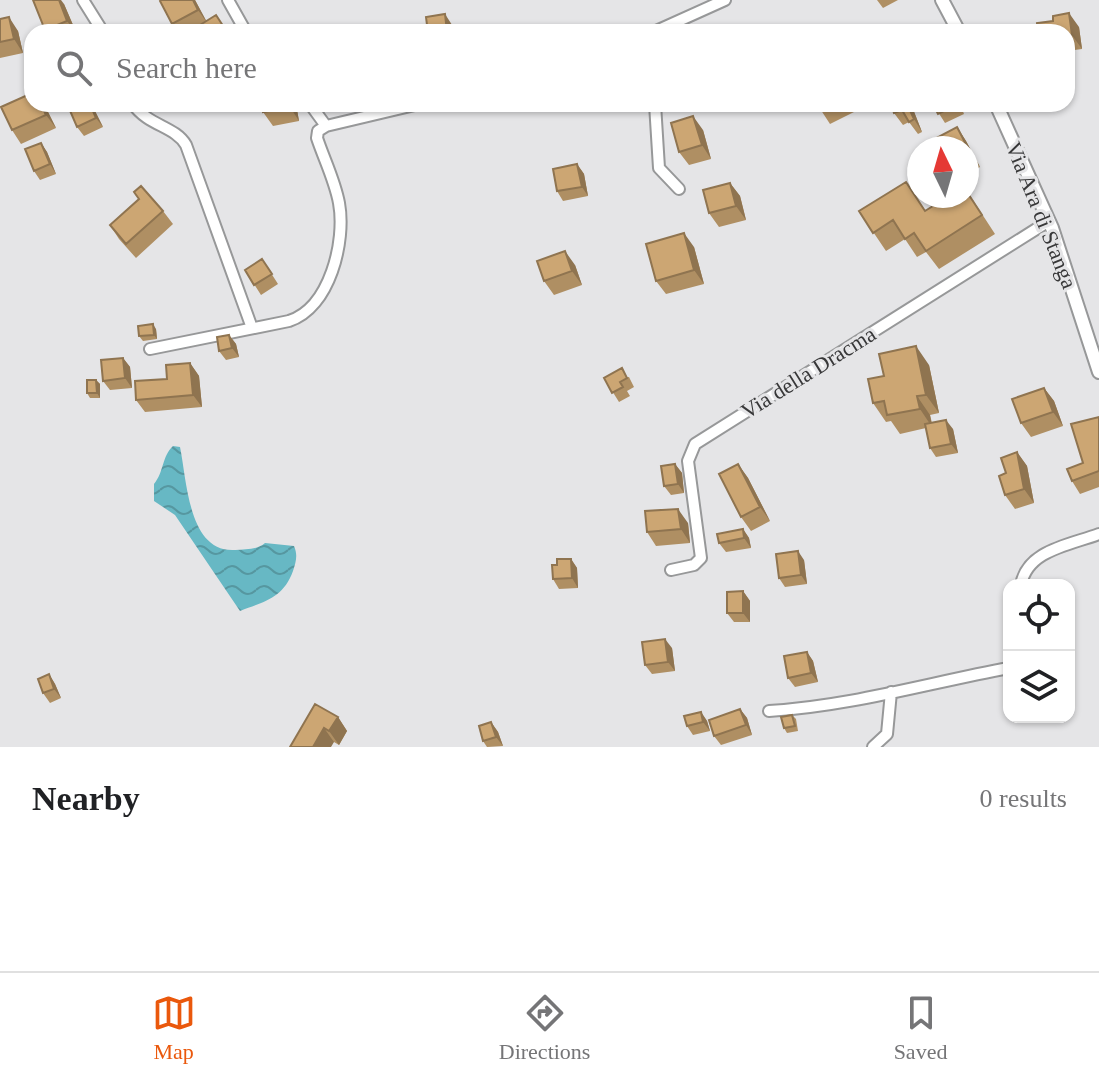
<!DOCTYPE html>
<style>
:root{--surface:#fff;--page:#f6f6f6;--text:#202124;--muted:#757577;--line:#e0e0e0;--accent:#ea580c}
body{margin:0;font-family:Georgia,serif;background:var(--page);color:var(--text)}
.controls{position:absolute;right:24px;bottom:24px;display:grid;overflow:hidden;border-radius:16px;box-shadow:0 2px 6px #0004}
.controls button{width:72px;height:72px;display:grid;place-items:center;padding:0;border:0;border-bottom:2px solid var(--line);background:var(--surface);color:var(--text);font:40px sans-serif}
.compass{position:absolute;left:907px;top:136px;width:72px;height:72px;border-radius:50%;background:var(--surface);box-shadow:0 2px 6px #0004;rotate:355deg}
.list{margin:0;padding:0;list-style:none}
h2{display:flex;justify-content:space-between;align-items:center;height:104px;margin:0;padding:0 32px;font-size:34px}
h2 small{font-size:26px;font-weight:400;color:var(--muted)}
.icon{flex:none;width:44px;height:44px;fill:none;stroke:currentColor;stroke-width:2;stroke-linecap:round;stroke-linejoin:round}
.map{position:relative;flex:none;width:1099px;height:747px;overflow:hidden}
.search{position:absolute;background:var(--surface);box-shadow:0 2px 6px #0004;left:24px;right:24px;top:24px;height:88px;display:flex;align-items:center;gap:20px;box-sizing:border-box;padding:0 28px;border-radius:24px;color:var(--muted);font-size:30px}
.sheet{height:224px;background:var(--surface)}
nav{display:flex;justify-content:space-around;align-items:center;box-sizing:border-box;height:112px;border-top:2px solid var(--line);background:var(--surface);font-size:22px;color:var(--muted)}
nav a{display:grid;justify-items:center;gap:4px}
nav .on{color:var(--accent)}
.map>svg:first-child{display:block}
</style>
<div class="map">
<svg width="1099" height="747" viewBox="0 0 1099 747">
<defs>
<pattern id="water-waves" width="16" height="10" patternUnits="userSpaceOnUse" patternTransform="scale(2)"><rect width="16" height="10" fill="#67b8c4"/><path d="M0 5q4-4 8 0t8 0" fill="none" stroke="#5697a0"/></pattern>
</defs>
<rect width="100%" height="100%" fill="#e5e5e7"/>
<path fill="url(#water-waves)" d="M 173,446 L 180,447 C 187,480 188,553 235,550 C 246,549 257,550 265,543 L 294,546 C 298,555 296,562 293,571 C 283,598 266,601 240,611 L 175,515 L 154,501 L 154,484 C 164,472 162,456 173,446 Z"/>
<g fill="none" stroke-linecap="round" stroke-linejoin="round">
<defs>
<path id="minor" d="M 83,0 L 103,32
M 228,0 L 246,32
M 654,32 L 725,0
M 133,104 C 148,126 175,126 186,145 L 252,328
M 310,104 L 326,126
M 655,104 L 659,168 L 679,189
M 150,349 L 289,321 C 330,308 346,241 339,203 C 335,181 324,159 317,138 L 318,131 L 326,126 L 419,104
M 671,570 L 694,565 L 701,558 L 688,461 L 695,444 L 1049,221
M 1021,585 C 1027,550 1070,545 1099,534
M 769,711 C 851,706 928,683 1009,668
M 873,747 L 887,734 L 891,692"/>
<path id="tertiary" d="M 942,0 L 959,32
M 996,104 L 1052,228 L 1099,372"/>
</defs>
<use href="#minor" stroke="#979899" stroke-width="14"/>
<use href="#tertiary" stroke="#979899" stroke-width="16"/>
<use href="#minor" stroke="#fff" stroke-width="10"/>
<use href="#tertiary" stroke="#fff" stroke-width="12"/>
</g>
<path fill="#af8f63" d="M 161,0 L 195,0 L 206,21 L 201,28 L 193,32 L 178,32 L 172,24 Z
M 877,0 L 898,0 L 883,8 Z
M 64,4 L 76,32 L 47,32 L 45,30 Z
M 0,19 L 18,31 L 23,53 L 0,58 Z
M 1079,27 L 1082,49 L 1067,51 L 1067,32 Z
M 32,104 L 44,104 L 56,128 L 21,144 L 12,130 Z
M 296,104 L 299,121 L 273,126 L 263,112 Z
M 817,104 L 850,104 L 854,112 L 830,124 Z
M 911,104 L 922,132 L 918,134 L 909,122 L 903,125 L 894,113 Z
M 933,104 L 960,104 L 964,114 L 945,123 Z
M 93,107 L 103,127 L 84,136 L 77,127 Z
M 957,127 L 966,141 L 980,167 L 967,175 L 967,148 Z
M 703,130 L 711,159 L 689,165 L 679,152 Z
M 41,143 L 47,152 L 56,174 L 40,180 L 34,171 Z
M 577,164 L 584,174 L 588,196 L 563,201 L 557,191 Z
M 730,183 L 740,196 L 746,220 L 719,227 L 709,213 Z
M 967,191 L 995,234 L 939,269 L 926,252 L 917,257 L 905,239 L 886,251 L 859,211 L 926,211 Z
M 134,192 L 163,211 L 173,224 L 136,258 L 119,239 L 110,225 L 139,199 Z
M 694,247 L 704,284 L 666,294 L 656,281 Z
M 262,259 L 278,284 L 261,295 L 245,270 Z
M 575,265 L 582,285 L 554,295 L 544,281 Z
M 156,329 L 157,339 L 143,341 L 139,336 Z
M 229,335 L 236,344 L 239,357 L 226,360 L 219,351 Z
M 123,358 L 130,367 L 132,388 L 110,390 L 103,381 Z
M 190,363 L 199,376 L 202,407 L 145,412 L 136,400 Z
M 929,365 L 939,413 L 930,415 L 932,423 L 953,429 L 958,453 L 936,457 L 930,448 L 926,428 L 900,434 L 891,421 L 886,422 L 873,403 Z
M 629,377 L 634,387 L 627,391 L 630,396 L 619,402 L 604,378 Z
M 96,380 L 100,384 L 100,398 L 90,398 L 87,393 Z
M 1044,388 L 1054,401 L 1063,426 L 1031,437 L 1021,423 Z
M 1099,417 L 1099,487 L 1080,494 L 1072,481 L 1083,463 Z
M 1017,452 L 1027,466 L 1034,503 L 1015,509 L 1005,495 L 1006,473 Z
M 675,464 L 682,473 L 684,493 L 671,495 L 664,486 Z
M 738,464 L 748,478 L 770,521 L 751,531 L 741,517 Z
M 688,523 L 690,543 L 656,546 L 647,532 Z
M 743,529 L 749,538 L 751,548 L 726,552 L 719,543 Z
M 571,559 L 577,568 L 578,588 L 559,589 L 553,579 L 557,565 Z
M 804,560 L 807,584 L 785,587 L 779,578 Z
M 743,591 L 750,601 L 750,622 L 734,622 L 727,613 Z
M 672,648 L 675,671 L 652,674 L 645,665 Z
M 807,652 L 813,661 L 818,682 L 795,687 L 788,678 Z
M 49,674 L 55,684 L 61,698 L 50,703 L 43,693 Z
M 740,709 L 747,718 L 752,735 L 721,745 L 714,736 Z
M 701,712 L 707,721 L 710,731 L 693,735 L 687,726 Z
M 792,715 L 796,719 L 798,731 L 787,733 L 784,728 Z
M 338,717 L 347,731 L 339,745 L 334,742 L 290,747 Z
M 491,722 L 498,732 L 503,746 L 487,747 L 483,741 Z"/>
<path fill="#8f7450" d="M 59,0 L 61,0 L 64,4 L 76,32 L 67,21 Z
M 193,0 L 195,0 L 208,24 L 198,10 Z
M 1069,13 L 1079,27 L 1082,49 L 1072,35 Z
M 445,14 L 454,28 L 455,32 L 447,32 Z
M 9,17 L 18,31 L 23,53 L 14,39 Z
M 41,104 L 44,104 L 56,128 L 46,115 Z
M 90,104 L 93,107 L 103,127 L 96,118 Z
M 289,104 L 296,104 L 299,121 L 290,107 Z
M 907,104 L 911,104 L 922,132 L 914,119 Z
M 693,116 L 703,130 L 711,159 L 702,145 Z
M 957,127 L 966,141 L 980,167 L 971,154 Z
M 41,143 L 47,152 L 56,174 L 50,164 Z
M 577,164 L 584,174 L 588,196 L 582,187 Z
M 730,183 L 740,196 L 746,220 L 736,206 Z
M 684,233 L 694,247 L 704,284 L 694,270 Z
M 565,251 L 575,265 L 582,285 L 572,271 Z
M 153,324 L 156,329 L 157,339 L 154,335 Z
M 229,335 L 236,344 L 239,357 L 232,348 Z
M 916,346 L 929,365 L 939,413 L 926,395 Z
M 123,358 L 130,367 L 132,388 L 125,378 Z
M 190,363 L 199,376 L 202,407 L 193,395 Z
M 96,380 L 100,384 L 100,398 L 97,393 Z
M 1044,388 L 1054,401 L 1063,426 L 1053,412 Z
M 917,396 L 930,415 L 932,427 L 920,409 Z
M 946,420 L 953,429 L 958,453 L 951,444 Z
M 1017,452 L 1027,466 L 1034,503 L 1024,489 Z
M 675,464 L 682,473 L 684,493 L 678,484 Z
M 738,464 L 748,478 L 770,521 L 760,507 Z
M 678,509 L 688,523 L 690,543 L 681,529 Z
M 743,529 L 749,538 L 751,548 L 744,538 Z
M 798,551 L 804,560 L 807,584 L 801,575 Z
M 571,559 L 577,568 L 578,588 L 572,578 Z
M 743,591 L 750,601 L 750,622 L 743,613 Z
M 665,639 L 672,648 L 675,671 L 668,662 Z
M 807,652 L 813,661 L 818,682 L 811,673 Z
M 49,674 L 55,684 L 61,698 L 54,689 Z
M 740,709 L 747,718 L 752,735 L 746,725 Z
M 701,712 L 707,721 L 710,731 L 703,722 Z
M 338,717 L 347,731 L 339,745 L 329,731 Z
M 491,722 L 498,732 L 503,746 L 496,737 Z
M 324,728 L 334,742 L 331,747 L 313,747 Z"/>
<path fill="#cca673" stroke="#8f7450" stroke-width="2" d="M 33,0 L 59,0 L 67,21 L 45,30 Z
M 161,0 L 193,0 L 198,10 L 172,24 L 160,1 Z
M 1069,13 L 1072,35 L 1067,36 L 1067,32 L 1038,32 L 1037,23 L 1053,21 L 1053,16 Z
M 445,14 L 447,32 L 420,32 L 419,26 L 427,25 L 426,17 Z
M 216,15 L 227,32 L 204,32 L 200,25 Z
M 9,17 L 14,39 L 0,42 L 0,19 Z
M 32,93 L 32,104 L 41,104 L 46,115 L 12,130 L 1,107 Z
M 72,104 L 90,104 L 96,118 L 77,127 L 68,106 Z
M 262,104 L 289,104 L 290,107 L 263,112 Z
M 817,104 L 833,104 L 820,110 Z
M 891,104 L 907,104 L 914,119 L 909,122 L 902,110 L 894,113 Z
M 933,104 L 958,104 L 938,114 Z
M 693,116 L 702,145 L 679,152 L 671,123 Z
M 957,127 L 971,154 L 967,156 L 967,148 L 925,148 L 923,145 Z
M 41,143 L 50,164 L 34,171 L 25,149 Z
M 577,164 L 582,187 L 557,191 L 553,169 Z
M 906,182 L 925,211 L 949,196 L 967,196 L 967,192 L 982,215 L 926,251 L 914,233 L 905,239 L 893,220 L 873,233 L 859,211 Z
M 730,183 L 736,206 L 709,213 L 703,190 Z
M 141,186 L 163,211 L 126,244 L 110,225 L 139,199 L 134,192 Z
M 684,233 L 694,270 L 656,281 L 646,244 Z
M 565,251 L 572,271 L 544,281 L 537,261 Z
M 262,259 L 272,274 L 254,285 L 245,270 Z
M 153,324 L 154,335 L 139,336 L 138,326 Z
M 229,335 L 232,348 L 219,351 L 217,337 Z
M 916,346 L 926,395 L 917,396 L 920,409 L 887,415 L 884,401 L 873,403 L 868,379 L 884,376 L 879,354 Z
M 123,358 L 125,378 L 103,381 L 101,360 Z
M 190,363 L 193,395 L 136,400 L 135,381 L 167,379 L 166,365 Z
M 622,368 L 627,378 L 620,382 L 623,387 L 612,393 L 604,378 Z
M 87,380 L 96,380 L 97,393 L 87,393 Z
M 1044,388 L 1053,412 L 1021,423 L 1012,399 Z
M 1099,417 L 1099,471 L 1072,481 L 1067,469 L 1083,463 L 1071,424 Z
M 946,420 L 951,444 L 930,448 L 925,424 Z
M 1017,452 L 1024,489 L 1005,495 L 999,476 L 1006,473 L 1001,458 Z
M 675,464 L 678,484 L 664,486 L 661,466 Z
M 738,464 L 760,507 L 741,517 L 719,474 Z
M 678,509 L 681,529 L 647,532 L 645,511 Z
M 743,529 L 744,538 L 719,543 L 717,534 Z
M 798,551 L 801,575 L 779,578 L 776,554 Z
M 557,559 L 571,559 L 572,578 L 553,579 L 552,565 L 557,565 Z
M 743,591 L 743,613 L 727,613 L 727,592 Z
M 665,639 L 668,662 L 645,665 L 642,642 Z
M 807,652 L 811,673 L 788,678 L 784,656 Z
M 49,674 L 54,689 L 43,693 L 38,679 Z
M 315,704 L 338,717 L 329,731 L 324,728 L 313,747 L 290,747 Z
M 740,709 L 746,725 L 714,736 L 709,720 Z
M 701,712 L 703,722 L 687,726 L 684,716 Z
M 792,715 L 795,726 L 784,728 L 781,717 Z
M 491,722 L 496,737 L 483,741 L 479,726 Z"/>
<g text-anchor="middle" stroke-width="6" stroke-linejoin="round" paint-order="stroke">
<g font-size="22" fill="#383839" stroke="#e5e5e7">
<text transform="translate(1042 215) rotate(68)" y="8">Via Ara di Stanga</text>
<text transform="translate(808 372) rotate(-32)" y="8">Via della Dracma</text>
</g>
</g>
</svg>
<div class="controls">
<button><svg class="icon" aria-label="locate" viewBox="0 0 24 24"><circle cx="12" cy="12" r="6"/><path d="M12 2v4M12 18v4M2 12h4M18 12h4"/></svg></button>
<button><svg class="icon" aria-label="layers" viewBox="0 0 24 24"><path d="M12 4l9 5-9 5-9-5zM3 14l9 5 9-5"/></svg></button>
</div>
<svg class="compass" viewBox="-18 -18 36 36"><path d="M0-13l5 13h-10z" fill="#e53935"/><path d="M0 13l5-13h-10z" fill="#757577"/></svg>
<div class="search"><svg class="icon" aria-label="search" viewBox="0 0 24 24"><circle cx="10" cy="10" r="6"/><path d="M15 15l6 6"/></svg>Search here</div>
</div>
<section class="sheet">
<h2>Nearby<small>0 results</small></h2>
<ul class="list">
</ul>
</section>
<nav>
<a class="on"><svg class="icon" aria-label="map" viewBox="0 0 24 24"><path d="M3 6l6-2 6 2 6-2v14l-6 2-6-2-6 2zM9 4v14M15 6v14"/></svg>Map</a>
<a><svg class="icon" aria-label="directions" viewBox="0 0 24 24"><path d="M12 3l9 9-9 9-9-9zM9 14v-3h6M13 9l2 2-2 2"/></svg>Directions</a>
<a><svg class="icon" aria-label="saved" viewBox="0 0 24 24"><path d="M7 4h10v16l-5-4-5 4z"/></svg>Saved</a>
</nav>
